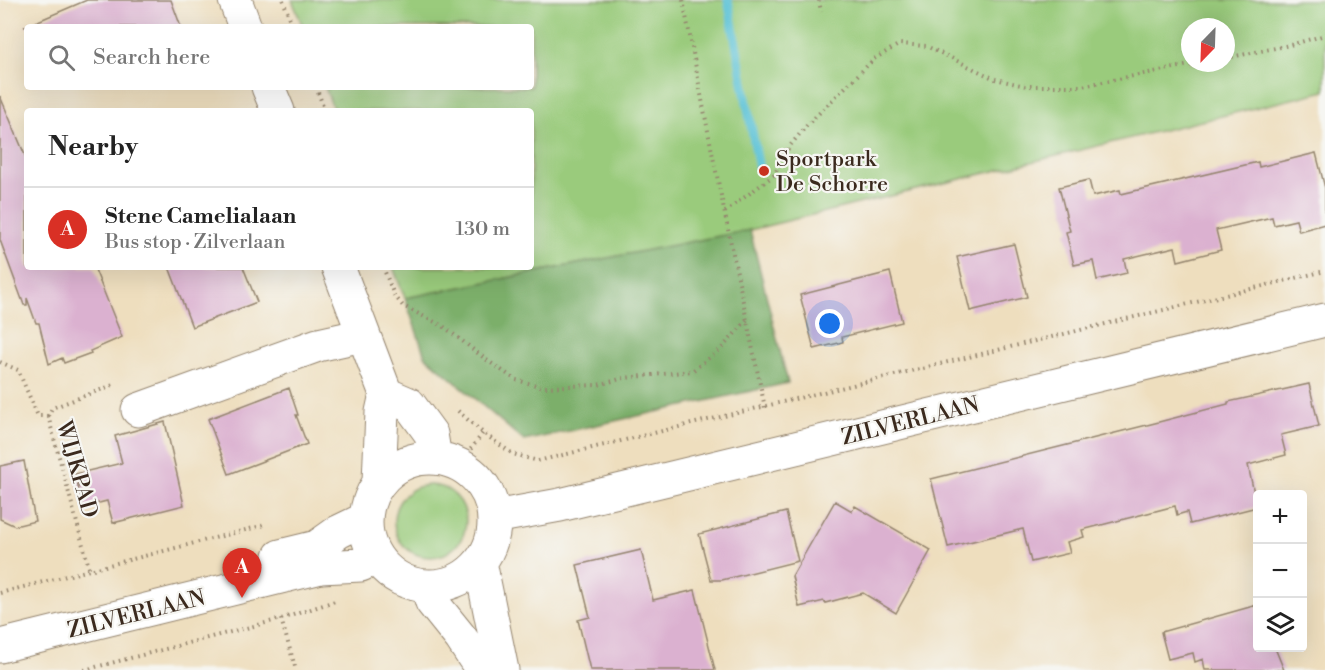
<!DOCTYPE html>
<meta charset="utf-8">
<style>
:root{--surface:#fff;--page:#f2f2f2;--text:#222;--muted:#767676;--line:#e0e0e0;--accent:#d93025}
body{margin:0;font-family:"Libre Bodoni",serif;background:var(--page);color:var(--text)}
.controls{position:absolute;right:18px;bottom:18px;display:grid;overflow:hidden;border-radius:6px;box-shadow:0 6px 24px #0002}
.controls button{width:54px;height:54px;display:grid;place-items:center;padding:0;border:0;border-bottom:2px solid var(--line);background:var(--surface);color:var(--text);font:30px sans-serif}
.compass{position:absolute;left:1181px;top:18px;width:54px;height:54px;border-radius:50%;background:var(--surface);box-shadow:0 6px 24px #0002;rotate:203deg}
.you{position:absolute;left:830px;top:324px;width:21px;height:21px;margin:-15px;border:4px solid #fff;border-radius:50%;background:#1a73e8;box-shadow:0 0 0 9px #1a73e833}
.badge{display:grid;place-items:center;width:39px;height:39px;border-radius:50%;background:var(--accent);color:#fff;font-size:20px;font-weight:700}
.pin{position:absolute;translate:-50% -50px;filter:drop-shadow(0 2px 3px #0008)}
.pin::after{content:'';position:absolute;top:32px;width:21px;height:18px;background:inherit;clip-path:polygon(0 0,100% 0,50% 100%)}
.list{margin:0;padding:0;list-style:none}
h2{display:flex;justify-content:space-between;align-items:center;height:78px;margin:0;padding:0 24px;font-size:26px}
h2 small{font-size:20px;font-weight:400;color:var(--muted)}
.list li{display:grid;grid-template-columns:39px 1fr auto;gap:18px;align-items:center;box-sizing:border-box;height:84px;padding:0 24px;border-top:2px solid var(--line)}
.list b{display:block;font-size:22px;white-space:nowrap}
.list p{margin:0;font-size:20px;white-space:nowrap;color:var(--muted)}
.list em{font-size:20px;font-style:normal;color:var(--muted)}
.icon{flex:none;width:33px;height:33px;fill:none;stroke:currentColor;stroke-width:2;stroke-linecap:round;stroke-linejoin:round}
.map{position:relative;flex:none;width:1325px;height:670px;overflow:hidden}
.search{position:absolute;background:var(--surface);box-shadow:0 6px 24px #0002;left:24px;top:24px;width:510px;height:66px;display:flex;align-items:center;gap:15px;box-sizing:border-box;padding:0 21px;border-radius:6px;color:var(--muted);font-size:22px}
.panel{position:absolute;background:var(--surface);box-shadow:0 6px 24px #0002;left:24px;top:108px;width:510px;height:162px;border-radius:6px}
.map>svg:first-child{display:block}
</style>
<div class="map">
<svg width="1325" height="670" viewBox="0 0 1325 670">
<rect width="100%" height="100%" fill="#f6f6f2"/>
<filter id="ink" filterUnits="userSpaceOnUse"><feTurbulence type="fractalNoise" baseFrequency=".0167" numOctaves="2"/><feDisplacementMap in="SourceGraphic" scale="12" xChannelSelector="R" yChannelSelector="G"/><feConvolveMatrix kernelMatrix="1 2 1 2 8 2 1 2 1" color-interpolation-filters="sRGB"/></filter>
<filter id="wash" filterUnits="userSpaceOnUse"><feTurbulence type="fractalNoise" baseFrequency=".008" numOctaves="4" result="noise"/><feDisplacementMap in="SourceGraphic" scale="24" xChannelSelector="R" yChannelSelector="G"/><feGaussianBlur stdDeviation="1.35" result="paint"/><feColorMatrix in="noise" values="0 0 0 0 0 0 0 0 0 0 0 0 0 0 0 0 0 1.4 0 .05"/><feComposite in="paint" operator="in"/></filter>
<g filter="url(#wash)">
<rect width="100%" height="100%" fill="#eedebe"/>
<path fill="#9acb7b" stroke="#6a7a4c" stroke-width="1.5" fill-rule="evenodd" d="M 292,0 L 1325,0 L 1325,91 L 750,230 L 405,298 L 393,267 L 531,267 L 531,111 L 334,111 L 325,87 L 531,87 L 531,27 L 303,27 ZM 1190,27 L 1226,27 L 1226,63 L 1190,63 Z
M394 521a36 36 0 1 1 72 0a36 36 0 1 1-72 0Z"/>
<path fill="#7baf6b" stroke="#5b6c44" stroke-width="1.5" d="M 750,230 L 788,383 L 524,441 L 425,356 L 405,298 Z"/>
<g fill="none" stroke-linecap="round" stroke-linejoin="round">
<path stroke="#58c1d5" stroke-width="9" d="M 728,0 L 759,169"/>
</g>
<g id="blocks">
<path fill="#dbb1d0" d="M 87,0 L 171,0 L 181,27 L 24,27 Z
M 0,96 L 27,160 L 27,267 L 94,267 L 122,337 L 90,351 L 91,353 L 64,363 L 62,358 L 49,364 L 39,323 L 36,323 L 27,298 L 27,305 L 24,305 L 0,240 Z
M 1316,153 L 1325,188 L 1325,224 L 1299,231 L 1296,220 L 1274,225 L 1272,217 L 1216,230 L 1221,250 L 1178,261 L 1175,247 L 1124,259 L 1127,273 L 1097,280 L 1093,261 L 1074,265 L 1066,232 L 1070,231 L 1059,187 L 1089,180 L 1093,196 L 1120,190 L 1121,194 L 1258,162 L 1259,167 Z
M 1014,244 L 1027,297 L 970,311 L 957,257 Z
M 169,267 L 243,267 L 257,302 L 192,327 Z
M 890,272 L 902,322 L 842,337 L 843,342 L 814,349 L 800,295 Z
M 1309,384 L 1319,426 L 1281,435 L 1286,455 L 1248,465 L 1257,507 L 1190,524 L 1187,512 L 1177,515 L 1175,506 L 1082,530 L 1084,537 L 1067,542 L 1070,553 L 1031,562 L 1023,529 L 948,547 L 931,479 L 1155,423 L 1228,404 L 1228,402 Z
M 289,388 L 298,415 L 296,415 L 307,444 L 229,474 L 208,419 Z
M 165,422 L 184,505 L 113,523 L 107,501 L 83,507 L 75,474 L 122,463 L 115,436 Z
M 24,461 L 35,521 L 15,526 L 0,519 L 0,466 Z
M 835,501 L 852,511 L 855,506 L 931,550 L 896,613 L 863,593 L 825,603 L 824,601 L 799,607 L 792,576 Z
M 786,512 L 798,561 L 722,580 L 711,580 L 699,534 Z
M 641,550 L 653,600 L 695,590 L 715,670 L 590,670 L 578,620 L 590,617 L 577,565 Z
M 1257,605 L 1257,648 L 1275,648 L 1284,670 L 1205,670 L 1203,659 L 1195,662 L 1193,653 L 1168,659 L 1161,632 Z"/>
</g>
</g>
<g filter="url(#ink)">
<use href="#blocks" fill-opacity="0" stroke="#94846e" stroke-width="1.5"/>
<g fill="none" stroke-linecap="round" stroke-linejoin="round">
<defs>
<path id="minor" d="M 235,0 L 245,27
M 268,87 L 278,111
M 338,267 L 386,394 L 382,412 L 379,481
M 386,394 L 409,404 L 431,434 L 435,458
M 138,410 L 318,345 L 363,335
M366 522a64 64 0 1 1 128 0a64 64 0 1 1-128 0Z
M 494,517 L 560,505 L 1325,320
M 280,556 L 317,547 L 338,532 L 365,519
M 480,562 L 502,670
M 427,586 L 432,602 L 461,638 L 482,670
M 0,646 L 321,567 L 361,565 L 376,557"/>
</defs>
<use href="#minor" stroke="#94846e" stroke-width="35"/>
<path stroke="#94846e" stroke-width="4" stroke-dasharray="1.5 4.5" stroke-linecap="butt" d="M 283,0 L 293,27
M 683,0 L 712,152 L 765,408
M 819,0 L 821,12
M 1226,58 L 1290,45 L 1325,35
M 316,87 L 325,111
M 725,212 L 774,175 L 789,147 L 808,124 L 874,59 L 900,44 L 926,46 L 995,79 L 1025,86 L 1082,86 L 1200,63
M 383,267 L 394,295 L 403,306 L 443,326 L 488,361 L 516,380 L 544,387 L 598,385 L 624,378 L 692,371 L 722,348 L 747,320
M 0,362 L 18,370 L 38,416 L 48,416
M 458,411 L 483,433 L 513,454 L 538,461 L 1325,271
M 48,416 L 52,408 L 116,384
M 48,416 L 90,571
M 467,454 L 483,433
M 0,593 L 265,525
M 281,619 L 296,670
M 84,670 L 281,619 L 335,601"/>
<use href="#minor" stroke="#fff" stroke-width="33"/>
</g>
</g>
<circle fill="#c8321e" stroke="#f6f6f2" stroke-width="2" cx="764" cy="171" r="6"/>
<g text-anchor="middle" stroke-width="4.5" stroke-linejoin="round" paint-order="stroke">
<g font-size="22" fill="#3b2a1e" stroke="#f6f6f2" text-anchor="start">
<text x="776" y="166">Sportpark<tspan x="776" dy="25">De Schorre</tspan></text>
</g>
<g font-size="22" fill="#3b2a1e" stroke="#f6f6f2">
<text transform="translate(910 420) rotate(-14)" y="8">ZILVERLAAN</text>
<text transform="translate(78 469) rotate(74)" y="8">WIJKPAD</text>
<text transform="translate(136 613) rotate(-14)" y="8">ZILVERLAAN</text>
</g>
</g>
</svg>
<div class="controls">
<button>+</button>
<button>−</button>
<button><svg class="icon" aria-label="layers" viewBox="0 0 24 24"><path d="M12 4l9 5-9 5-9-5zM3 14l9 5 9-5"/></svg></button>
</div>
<svg class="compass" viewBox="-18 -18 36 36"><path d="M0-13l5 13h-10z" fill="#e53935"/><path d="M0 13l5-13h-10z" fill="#767676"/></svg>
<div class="you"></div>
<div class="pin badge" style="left:242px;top:598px">A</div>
<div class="search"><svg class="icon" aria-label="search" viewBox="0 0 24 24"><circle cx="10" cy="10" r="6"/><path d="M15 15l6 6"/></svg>Search here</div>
<section class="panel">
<h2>Nearby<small></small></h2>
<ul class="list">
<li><span class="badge">A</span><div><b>Stene Camelialaan</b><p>Bus stop · Zilverlaan</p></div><em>130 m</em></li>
</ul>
</section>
</div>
